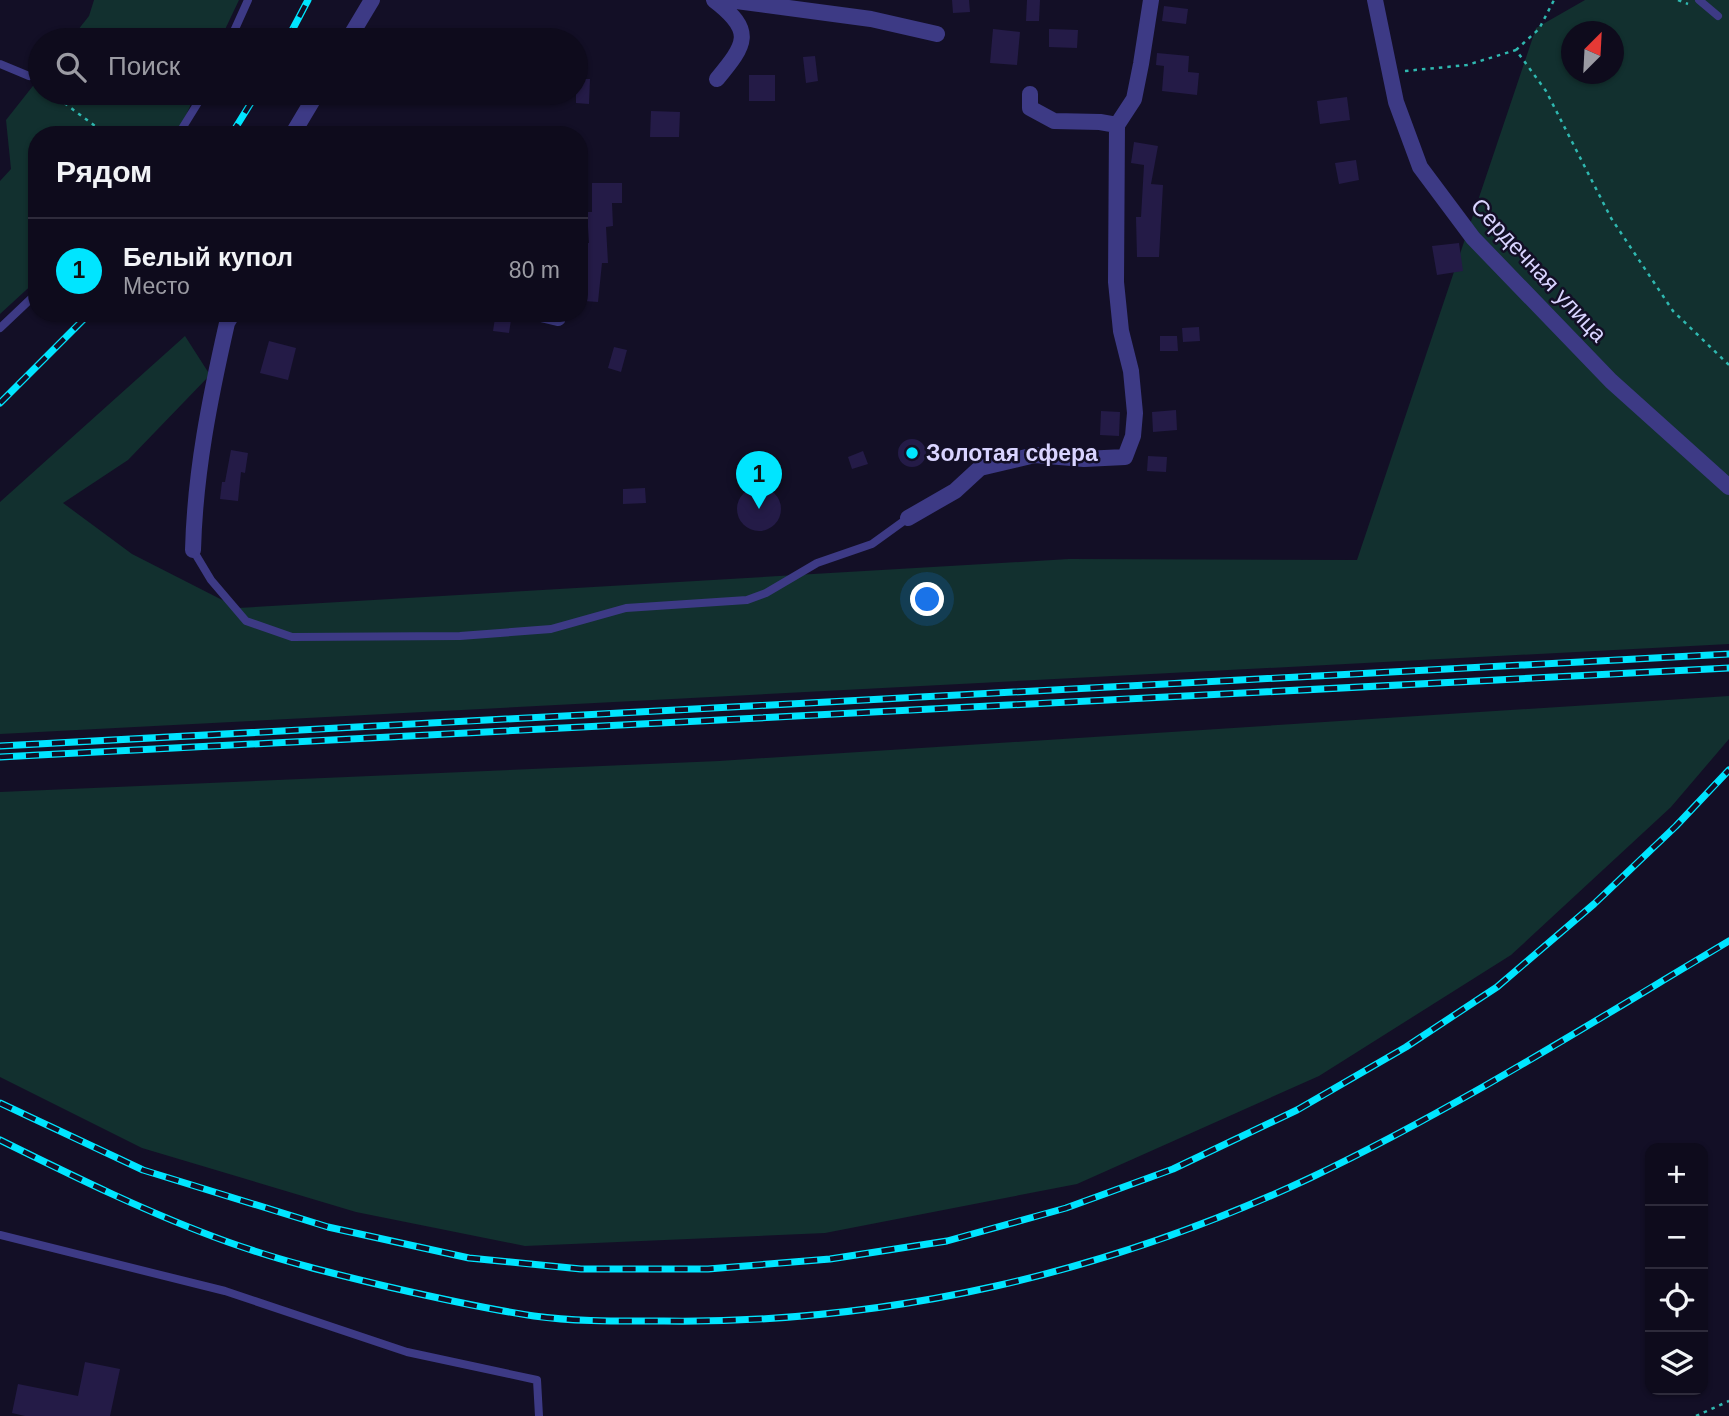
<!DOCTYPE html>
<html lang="ru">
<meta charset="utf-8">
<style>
:root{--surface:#0e0b1c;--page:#1c1929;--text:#f1f3f6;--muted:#9b9ba3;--line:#2e2b3b;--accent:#00e5ff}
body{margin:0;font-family:Arial,sans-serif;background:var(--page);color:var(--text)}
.controls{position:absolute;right:21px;bottom:21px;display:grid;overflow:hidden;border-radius:14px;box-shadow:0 2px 5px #0004}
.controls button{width:63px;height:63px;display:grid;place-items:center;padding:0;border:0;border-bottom:2px solid var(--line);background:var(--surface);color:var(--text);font:35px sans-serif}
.compass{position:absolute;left:1561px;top:21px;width:63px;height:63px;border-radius:50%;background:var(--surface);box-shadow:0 2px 5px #0004;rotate:24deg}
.you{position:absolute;left:928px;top:600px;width:24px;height:24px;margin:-18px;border:5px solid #fff;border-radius:50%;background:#1a73e8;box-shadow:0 0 0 10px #1a73e833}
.badge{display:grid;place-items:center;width:46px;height:46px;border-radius:50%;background:var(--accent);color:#111;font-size:23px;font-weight:700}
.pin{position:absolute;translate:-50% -58px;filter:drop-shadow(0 2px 4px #0008)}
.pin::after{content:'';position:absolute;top:37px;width:24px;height:21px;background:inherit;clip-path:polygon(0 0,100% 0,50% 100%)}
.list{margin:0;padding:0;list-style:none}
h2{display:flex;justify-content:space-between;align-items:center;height:91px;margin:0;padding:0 28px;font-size:30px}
h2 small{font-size:23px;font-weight:400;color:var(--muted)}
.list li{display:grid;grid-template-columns:46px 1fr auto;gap:21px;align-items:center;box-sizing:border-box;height:105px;padding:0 28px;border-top:2px solid var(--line)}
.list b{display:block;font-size:26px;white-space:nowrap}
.list p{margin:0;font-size:23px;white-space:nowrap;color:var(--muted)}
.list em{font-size:23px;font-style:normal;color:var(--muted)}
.icon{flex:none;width:38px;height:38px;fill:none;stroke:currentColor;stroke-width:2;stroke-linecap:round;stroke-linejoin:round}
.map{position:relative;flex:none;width:1729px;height:1416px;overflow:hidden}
.search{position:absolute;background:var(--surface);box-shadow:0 2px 5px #0004;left:28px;top:28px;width:560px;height:77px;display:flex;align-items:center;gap:18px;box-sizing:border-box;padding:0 24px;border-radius:38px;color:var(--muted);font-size:26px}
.panel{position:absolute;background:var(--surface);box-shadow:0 2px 5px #0004;left:28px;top:126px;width:560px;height:196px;border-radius:28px}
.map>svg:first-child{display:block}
</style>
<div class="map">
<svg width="1729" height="1416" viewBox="0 0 1729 1416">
<rect width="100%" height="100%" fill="#130f26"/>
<path fill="#12302f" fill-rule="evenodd" d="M 94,0 L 239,0 L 220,40 L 70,40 L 89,16 Z
M 1585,0 L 1729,0 L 1729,644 L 0,734 L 0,502 L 185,336 L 210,375 L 128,460 L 63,503 L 132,554 L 238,608 L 1069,559 L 1357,560 L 1536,28 ZM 1572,32 L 1614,32 L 1614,74 L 1572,74 Z
M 40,77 L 40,93 L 196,93 L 177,135 L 37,135 L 37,280 L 0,314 L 0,181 L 11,169 L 6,120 Z
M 1729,696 L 1729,739 L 1671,807 L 1511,955 L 1319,1076 L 1077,1184 L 825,1233 L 525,1246 L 356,1212 L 142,1148 L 0,1077 L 0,792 L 719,761 Z"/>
<path fill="#241b47" d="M 952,0 L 969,0 L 970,12 L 953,13 Z
M 1027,0 L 1040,0 L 1039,21 L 1026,21 Z
M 1164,6 L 1188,9 L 1186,24 L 1162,21 Z
M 993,29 L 1020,32 L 1017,65 L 990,63 Z
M 1049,29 L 1078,30 L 1077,48 L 1049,47 Z
M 1157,53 L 1189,56 L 1188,72 L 1199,73 L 1197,95 L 1162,91 L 1164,66 L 1156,65 Z
M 815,56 L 818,81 L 806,83 L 803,57 Z
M 749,75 L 775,75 L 775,101 L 749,101 Z
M 576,79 L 590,79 L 589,104 L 576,103 Z
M 1347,97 L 1350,120 L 1320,124 L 1317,101 Z
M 651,111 L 680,112 L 679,137 L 650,137 Z
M 1134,142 L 1158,146 L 1151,184 L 1163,185 L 1159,257 L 1137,257 L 1136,217 L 1141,217 L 1144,165 L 1131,163 Z
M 1356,160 L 1359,180 L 1339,184 L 1335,163 Z
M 592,183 L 622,183 L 622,203 L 612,203 L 613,226 L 606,227 L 608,263 L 602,263 L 598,302 L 584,301 L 587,264 L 584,264 L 583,243 L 589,243 L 587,212 L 592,212 Z
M 1459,243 L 1463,271 L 1437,275 L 1432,246 Z
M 495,318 L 511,320 L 509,333 L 493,331 Z
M 1199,327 L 1200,341 L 1183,342 L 1182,328 Z
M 1160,336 L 1177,336 L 1178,351 L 1160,351 Z
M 269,341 L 296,348 L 288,380 L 260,373 Z
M 614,347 L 627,350 L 621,372 L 608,368 Z
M 1176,410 L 1177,430 L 1153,432 L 1152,412 Z
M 1101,411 L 1120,412 L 1119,436 L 1100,435 Z
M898 453a14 14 0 1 1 28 0a14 14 0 1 1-28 0Z
M 231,450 L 248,453 L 245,473 L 241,472 L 238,501 L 220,499 L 222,482 L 225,482 Z
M 863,451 L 868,464 L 852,469 L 848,457 Z
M 1148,456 L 1167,457 L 1166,472 L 1147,471 Z
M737 509a22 22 0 1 1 44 0a22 22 0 1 1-44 0Z
M 645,488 L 646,503 L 623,504 L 623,489 Z
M 85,1362 L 120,1369 L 110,1416 L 25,1416 L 12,1413 L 18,1384 L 78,1396 Z"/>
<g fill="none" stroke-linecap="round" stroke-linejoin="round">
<path stroke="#2fb8b0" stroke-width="2.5" stroke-dasharray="3.5 5" stroke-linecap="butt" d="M 1678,0 L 1688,4
M 1516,50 L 1539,29 L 1554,0
M 1405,71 L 1467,65 L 1516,50 L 1546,91 L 1611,218 L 1673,311 L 1729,365
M 51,93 L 107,135
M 1696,1416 L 1729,1401"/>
<path stroke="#3d3a85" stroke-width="8" d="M 1699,0 L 1718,16
M 230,40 L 248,0
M 0,64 L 29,76
M 178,135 L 204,93
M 0,328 L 37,293
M 193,550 L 211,580 L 246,621 L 292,637 L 460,636 L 551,629 L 626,608 L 747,600 L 766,593 L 817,563 L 872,544 L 908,518
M 0,1235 L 225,1291 L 407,1352 L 537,1380 L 539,1416"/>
<path stroke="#3d3a85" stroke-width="16" d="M 714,0 C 755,31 746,44 717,79
M 729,0 L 871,19 L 937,34
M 1375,0 L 1396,102 L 1420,167 L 1473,238 L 1611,381 L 1729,487
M 348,40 L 372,0
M 1030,94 L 1030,108 L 1054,121 L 1100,122 L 1117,125
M 292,135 L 317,93
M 537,313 L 558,318
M 908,518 L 955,491 L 980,468 L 1035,455 L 1084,459 L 1125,457 L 1133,436 L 1135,413 L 1131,371 L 1121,331 L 1116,282 L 1117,125 L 1134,99 L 1141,64 L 1151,0
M 193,550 C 195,472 210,398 227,323 L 233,313"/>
<defs>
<path id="rail" d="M 287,40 L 308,0
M 231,135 L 257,93
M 0,403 L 90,313
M 0,746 L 1729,654
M 0,757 L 1729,668
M 0,1103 L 143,1170 L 328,1227 L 469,1258 L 581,1269 L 708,1269 L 830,1259 L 947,1241 L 1066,1208 L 1173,1169 L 1297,1110 L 1406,1047 L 1497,987 L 1594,904 L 1676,826 L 1729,770
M 0,1140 C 75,1177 150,1214 228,1242 C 281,1261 335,1274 389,1287 C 437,1298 486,1309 534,1316 C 577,1322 621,1321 664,1321 C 888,1324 1107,1273 1310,1178 C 1455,1109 1591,1023 1729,941"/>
</defs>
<use href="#rail" stroke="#00e5ff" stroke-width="7"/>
<use href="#rail" stroke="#130f26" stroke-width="4.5" stroke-dasharray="13" stroke-linecap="butt"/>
</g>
<circle fill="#00e5ff" stroke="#130f26" stroke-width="2.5" cx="912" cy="453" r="7"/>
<g text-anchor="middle" stroke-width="5" stroke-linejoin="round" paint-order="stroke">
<g font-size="23" fill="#d9d4ff" stroke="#130f26">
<text transform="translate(1539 270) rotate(47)" y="8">Сердечная улица</text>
</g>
<g font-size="23" font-weight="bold" fill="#d9d4ff" stroke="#130f26" text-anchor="start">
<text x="926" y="461">Золотая сфера</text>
</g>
</g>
</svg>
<div class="controls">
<button>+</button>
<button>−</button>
<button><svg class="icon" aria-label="locate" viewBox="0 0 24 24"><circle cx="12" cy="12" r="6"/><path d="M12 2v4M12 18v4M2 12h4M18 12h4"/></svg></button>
<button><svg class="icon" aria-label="layers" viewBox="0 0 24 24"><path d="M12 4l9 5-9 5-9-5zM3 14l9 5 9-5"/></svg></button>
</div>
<svg class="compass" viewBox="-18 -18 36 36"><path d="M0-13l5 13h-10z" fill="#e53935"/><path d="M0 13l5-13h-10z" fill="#9b9ba3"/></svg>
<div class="you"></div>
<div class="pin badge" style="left:759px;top:509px">1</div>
<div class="search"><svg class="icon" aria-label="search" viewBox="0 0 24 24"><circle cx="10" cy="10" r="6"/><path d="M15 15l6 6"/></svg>Поиск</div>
<section class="panel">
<h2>Рядом<small></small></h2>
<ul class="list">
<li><span class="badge">1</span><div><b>Белый купол</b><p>Место</p></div><em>80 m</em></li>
</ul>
</section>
</div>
